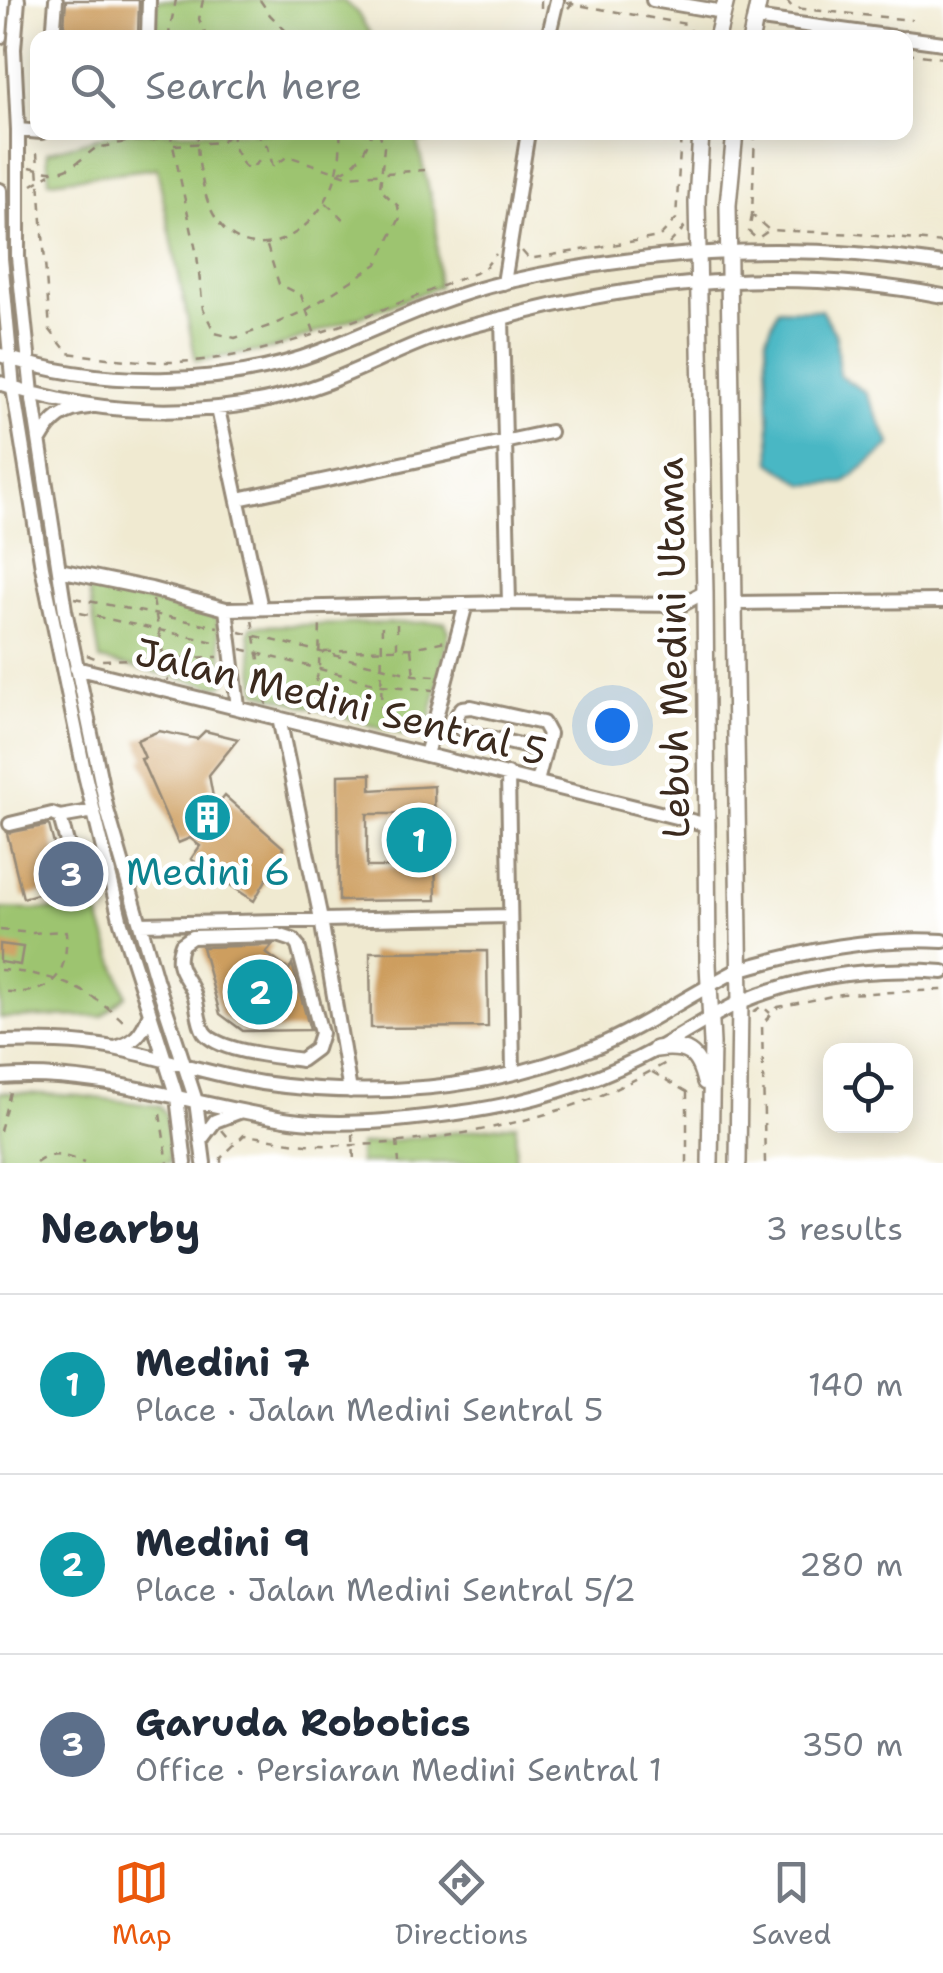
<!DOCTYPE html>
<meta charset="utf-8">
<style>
:root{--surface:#fff;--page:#f2f2f3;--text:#1f2937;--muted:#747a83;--line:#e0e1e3;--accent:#ea580c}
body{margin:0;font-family:"Shantell Sans",sans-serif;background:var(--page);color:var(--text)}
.controls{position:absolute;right:30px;bottom:30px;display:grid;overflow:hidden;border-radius:20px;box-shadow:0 5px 25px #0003}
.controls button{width:90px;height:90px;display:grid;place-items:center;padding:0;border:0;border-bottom:2px solid var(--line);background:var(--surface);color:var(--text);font:50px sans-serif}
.you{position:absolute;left:612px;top:725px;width:35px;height:35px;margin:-25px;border:8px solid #fff;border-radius:50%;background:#1a73e8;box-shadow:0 0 0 15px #1a73e833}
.badge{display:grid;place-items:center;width:65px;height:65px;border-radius:50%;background:var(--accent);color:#fff;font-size:32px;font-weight:700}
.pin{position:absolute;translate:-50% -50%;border:5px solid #fff;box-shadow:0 2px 10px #0006}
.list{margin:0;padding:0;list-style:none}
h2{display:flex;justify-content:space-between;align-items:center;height:130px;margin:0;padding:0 40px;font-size:42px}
h2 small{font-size:32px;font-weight:400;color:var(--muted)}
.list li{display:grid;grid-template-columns:65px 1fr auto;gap:30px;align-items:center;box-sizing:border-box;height:180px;padding:0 40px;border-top:2px solid var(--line)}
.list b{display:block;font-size:38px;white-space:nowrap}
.list p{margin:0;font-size:32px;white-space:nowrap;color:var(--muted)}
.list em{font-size:32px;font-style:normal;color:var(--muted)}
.icon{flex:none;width:55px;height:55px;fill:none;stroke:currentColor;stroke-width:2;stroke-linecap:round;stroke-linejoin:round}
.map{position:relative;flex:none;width:943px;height:1163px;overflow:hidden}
.search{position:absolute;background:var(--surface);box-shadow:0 5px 25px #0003;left:30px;right:30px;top:30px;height:110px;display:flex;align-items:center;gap:25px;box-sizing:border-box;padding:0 35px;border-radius:20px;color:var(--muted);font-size:38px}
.sheet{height:670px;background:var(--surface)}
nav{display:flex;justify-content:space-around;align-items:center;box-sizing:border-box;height:140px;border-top:2px solid var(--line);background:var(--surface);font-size:28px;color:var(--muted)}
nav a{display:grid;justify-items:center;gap:5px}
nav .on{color:var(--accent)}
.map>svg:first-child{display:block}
</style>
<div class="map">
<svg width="943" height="1163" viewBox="0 0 943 1163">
<rect width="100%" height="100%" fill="#fff"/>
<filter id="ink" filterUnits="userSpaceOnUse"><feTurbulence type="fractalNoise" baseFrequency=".01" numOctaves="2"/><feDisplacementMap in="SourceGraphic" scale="20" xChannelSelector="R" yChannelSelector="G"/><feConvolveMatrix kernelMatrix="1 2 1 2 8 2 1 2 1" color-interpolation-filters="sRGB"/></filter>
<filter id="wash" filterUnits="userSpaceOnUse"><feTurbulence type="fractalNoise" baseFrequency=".0048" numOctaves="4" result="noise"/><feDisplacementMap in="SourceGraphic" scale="40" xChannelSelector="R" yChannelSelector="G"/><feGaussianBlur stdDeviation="2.25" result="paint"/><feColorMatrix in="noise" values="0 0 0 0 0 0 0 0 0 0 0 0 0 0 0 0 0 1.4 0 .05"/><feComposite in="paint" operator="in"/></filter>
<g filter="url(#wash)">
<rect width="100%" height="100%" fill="#f0ead1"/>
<path fill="#9dc470" stroke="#6c7747" stroke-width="2.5" d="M 157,0 L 342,0 L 357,12 L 372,37 L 154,38 Z
M 118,132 L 494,132 L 494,133 L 417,142 L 436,218 L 438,287 L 273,349 L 196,361 L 157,168 L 49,181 L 47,152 Z
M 88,586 L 216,617 L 226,680 L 223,685 L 214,686 L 100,660 Z
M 445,622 L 449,632 L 428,729 L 422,735 L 408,736 L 257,692 L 249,632 L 252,626 Z
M 0,909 L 97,911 L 126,995 L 102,1016 L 0,1018 Z
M 0,1092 L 81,1096 L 159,1106 L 166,1114 L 170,1163 L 0,1163 Z
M 516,1124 L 515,1163 L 359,1163 L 359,1145 Z"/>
<path fill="#49b7c4" stroke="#427071" stroke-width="2.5" d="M 778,309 L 821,310 L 836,335 L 839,375 L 865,392 L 891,445 L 844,483 L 805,485 L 771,462 L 766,339 Z"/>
<g id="blocks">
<path fill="#cd9e5e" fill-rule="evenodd" d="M 66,0 L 139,0 L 138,38 L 63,38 Z
M 159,731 L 197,739 L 205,731 L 238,739 L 209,775 L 215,808 L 225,796 L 284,848 L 254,901 L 191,859 L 200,846 L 190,838 L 178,843 L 141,759 L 145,758 L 137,740 Z
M 371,774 L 371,790 L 434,786 L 436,900 L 339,901 L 338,775 ZM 367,814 L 403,814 L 403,867 L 367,867 Z
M 49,825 L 65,887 L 60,888 L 64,905 L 56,907 L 52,890 L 23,898 L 7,833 Z
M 0,944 L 23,947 L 20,965 L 0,962 Z
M 273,945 L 266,953 L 289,970 L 292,964 L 310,1030 L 243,1031 L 220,1014 L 202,947 Z
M 487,951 L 488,1027 L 371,1028 L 370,952 Z"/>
</g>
</g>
<g filter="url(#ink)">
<use href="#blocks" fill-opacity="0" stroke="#968a78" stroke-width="2.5"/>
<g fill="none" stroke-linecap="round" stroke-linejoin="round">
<defs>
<path id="minor" d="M 18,0 L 14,49 L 18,130 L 18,257 L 32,393 L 65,610 L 107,810 L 156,979 L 196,1101 L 204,1163
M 653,0 L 723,12
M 754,18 L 900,38
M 0,37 L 3,0
M 53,38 L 56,0
M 148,38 L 149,0
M 548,38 L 557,0
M 906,38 L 943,43
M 18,130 L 42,132
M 0,190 L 1,258 L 13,388 L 42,567 L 85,775 L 121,923 L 177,1097 L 185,1163
M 504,283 L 528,132
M 502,318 L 509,603
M 0,355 C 97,388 225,388 321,351 C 385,326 437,298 506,282 C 649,250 797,241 943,264
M 0,383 C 103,419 226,421 328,382 C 361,369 393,353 426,340 C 450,331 475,325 499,319 C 643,279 796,267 943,296
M 218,409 L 261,608
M 40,440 C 52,419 64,409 89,407
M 238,499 L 550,432
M 59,570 L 151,589 L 226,609 L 509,603 L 681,605 L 705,592
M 735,603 L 943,601
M 226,609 L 238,707
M 76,668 L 708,825
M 279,718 L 321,919 L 350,1091
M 426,755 L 466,604
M 508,774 L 513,1072
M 537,782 L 549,734 L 543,723 L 471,707 L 462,708 L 457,715 L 457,725 L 465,732 L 545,751
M 60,817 L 94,811
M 10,824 L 52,814 L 60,817 L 81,893
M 140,924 L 509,916
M 278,935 L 293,940 L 298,946 L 321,1033 L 316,1049 L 301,1060 C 277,1056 218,1052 204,1032 C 196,1019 199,1000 191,987 C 182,971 174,965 182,944 L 192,937 Z
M 0,1042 C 38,1041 76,1041 114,1048 C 163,1058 212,1075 262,1083 C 371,1099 488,1090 591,1049 C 642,1028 689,995 738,970 C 806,950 872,937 943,941
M 115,1048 C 134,1043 142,1034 149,1015
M 0,1077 C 99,1069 194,1106 291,1120 C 346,1127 402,1120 457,1113 C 526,1104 596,1082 657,1049 C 686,1033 713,1014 743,1001 C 808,974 874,967 943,972
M 203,1137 L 215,1121 L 239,1112"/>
<path id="major" d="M 717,38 L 726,0
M 751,38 L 759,0
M 701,132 L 697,202 L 705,592 L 708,964 L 712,1043 L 710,1163
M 735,132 L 728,205 L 740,1002 L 738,1163
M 656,1049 C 687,1045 698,1052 705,1082"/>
</defs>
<use href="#minor" stroke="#968a78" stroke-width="18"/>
<use href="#major" stroke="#968a78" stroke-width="20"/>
<path stroke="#968a78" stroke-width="2.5" stroke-dasharray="8 8" stroke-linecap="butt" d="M 203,0 L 199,19 L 207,38
M 260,0 L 270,15 L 293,38
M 541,0 L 541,13
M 786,0 L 793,8 L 912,20
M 567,2 L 572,4 L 571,0
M 568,8 L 572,4 L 686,24 L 695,38
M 168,38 L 176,0
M 781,38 L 783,38
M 906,53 L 943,58
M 170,132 L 197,255 L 203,309 L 215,333 L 235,338 L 275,324 L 308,309 L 377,264 L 400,218 L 398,206 L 380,189 L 384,147 L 379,132
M 199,132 C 195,148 199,163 202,179 C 222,297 349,239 340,132
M 232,132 L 234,148 L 244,166 L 250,169 L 265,156
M 255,132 L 268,147 L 273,167 L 288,156 L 347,176 L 425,170
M 755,132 L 752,215 L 769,230 L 858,234 L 943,243
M 174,145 L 220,142 L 234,132
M 37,153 L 50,330 L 68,353 C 104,358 139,362 175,362 C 279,359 387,306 483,270 L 496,254
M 30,167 C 67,177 69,168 97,147 C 108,147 114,144 125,142 C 144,139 149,146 169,133
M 340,172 C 358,165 366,150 372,132
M 32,185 L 50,174
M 326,203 L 344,220
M 752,215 L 749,232 L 757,239 L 768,231
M 669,244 L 684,228 L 678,221
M 267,246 L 279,284 L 301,295 L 317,340
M 522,251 L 529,259 L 659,237 L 676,219 L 681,132
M 74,598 L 218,627
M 153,600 L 168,681
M 80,613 L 219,643
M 252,620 L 267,705
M 240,632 L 414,675 L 437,676
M 397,648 L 397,618
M 241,649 L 382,685 L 433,690
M 411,649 L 414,675
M 324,652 L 411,648 L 446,641
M 87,655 L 100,660 L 218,657
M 308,713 L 319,669 L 320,618
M 383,723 L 419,728
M 381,730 L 382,618
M 0,930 L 33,933 L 66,931 C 69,980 48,997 0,991
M 0,970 C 52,973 92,989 128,1026
M 753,1012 L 762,1006 L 770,1013
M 652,1072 L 687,1092
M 160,1114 L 168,1163
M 222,1130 L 233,1143
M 0,1131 L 10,1092
M 353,1134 L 354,1163
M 397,1141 L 399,1163
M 36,1163 C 52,1150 66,1156 84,1163
M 221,1163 L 221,1158 L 244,1135 C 269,1138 295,1144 320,1145 C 402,1148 510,1129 586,1101 C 615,1091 643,1075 670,1061
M 687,1163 L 687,1092 L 692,1086
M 765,1163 L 762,1024 L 778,1007 L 842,994 L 943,990"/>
<use href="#minor" stroke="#fff" stroke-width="12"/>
<use href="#major" stroke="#fff" stroke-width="15"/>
</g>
</g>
<defs>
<symbol id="building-disc" viewBox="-11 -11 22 22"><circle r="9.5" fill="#0f9aa8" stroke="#fff"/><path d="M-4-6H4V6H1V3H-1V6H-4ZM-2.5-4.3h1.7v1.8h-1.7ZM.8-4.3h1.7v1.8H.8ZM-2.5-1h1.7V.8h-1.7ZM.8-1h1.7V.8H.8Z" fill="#fff"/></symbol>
</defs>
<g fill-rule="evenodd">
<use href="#building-disc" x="180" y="790" width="55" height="55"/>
</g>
<g text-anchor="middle" stroke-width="9" stroke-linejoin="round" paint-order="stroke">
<g font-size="38" fill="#3b2a1e" stroke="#fff">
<text transform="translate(673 648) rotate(-91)" y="13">Lebuh Medini Utama</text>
<text transform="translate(341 702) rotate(14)" y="13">Jalan Medini Sentral 5</text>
</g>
<g font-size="38" fill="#0d838f" stroke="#fff">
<text x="208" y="885">Medini 6</text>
</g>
</g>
</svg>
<div class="controls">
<button><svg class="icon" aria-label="locate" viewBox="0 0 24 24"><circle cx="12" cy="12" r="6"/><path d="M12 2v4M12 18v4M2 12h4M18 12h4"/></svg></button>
</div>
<div class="you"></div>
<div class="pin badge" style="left:419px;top:840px;background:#0f9aa8">1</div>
<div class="pin badge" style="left:260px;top:992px;background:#0f9aa8">2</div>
<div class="pin badge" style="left:71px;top:874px;background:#5c6f8a">3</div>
<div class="search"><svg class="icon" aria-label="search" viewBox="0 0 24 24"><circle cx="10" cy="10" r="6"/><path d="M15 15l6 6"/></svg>Search here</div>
</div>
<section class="sheet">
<h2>Nearby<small>3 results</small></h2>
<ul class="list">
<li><span class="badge" style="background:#0f9aa8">1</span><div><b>Medini 7</b><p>Place · Jalan Medini Sentral 5</p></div><em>140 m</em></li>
<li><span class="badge" style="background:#0f9aa8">2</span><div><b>Medini 9</b><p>Place · Jalan Medini Sentral 5/2</p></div><em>280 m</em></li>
<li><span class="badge" style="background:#5c6f8a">3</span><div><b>Garuda Robotics</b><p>Office · Persiaran Medini Sentral 1</p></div><em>350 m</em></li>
</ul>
</section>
<nav>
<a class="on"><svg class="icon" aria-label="map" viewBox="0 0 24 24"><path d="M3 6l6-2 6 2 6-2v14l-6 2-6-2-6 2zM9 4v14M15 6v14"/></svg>Map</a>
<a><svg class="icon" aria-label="directions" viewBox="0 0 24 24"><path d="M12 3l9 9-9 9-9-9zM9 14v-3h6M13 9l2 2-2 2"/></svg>Directions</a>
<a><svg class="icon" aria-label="saved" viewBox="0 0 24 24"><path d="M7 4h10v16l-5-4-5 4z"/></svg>Saved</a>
</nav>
